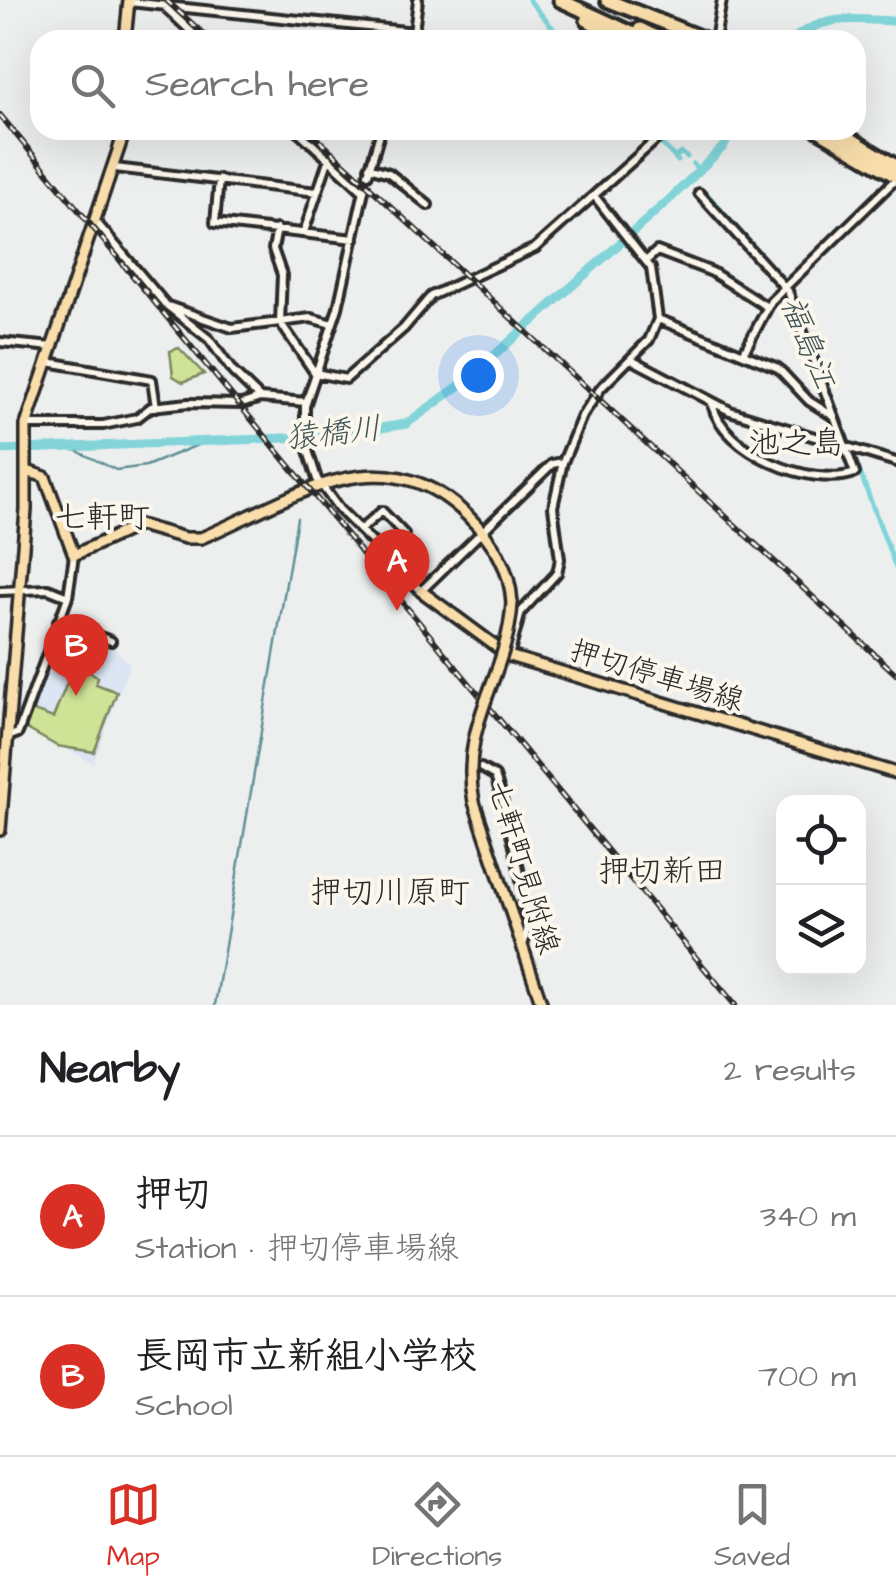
<!DOCTYPE html>
<meta charset="utf-8">
<style>
:root{--surface:#fff;--page:#f6f6f6;--text:#202124;--muted:#757577;--line:#e0e0e0;--accent:#d93025}
body{margin:0;font-family:"Architects Daughter","Klee One",sans-serif;background:var(--page);color:var(--text)}
.controls{position:absolute;right:30px;bottom:30px;display:grid;overflow:hidden;border-radius:20px;box-shadow:0 10px 40px #0002}
.controls button{width:90px;height:90px;display:grid;place-items:center;padding:0;border:0;border-bottom:2px solid var(--line);background:var(--surface);color:var(--text);font:50px sans-serif}
.you{position:absolute;left:478px;top:375px;width:35px;height:35px;margin:-25px;border:8px solid #fff;border-radius:50%;background:#1a73e8;box-shadow:0 0 0 15px #1a73e833}
.badge{display:grid;place-items:center;width:65px;height:65px;border-radius:50%;background:var(--accent);color:#fff;font-size:32px;font-weight:700}
.pin{position:absolute;translate:-50% -82px;filter:drop-shadow(0 2px 5px #0008)}
.pin::after{content:'';position:absolute;top:52px;width:35px;height:30px;background:inherit;clip-path:polygon(0 0,100% 0,50% 100%)}
.list{margin:0;padding:0;list-style:none}
h2{display:flex;justify-content:space-between;align-items:center;height:130px;margin:0;padding:0 40px;font-size:42px}
h2 small{font-size:32px;font-weight:400;color:var(--muted)}
.list li{display:grid;grid-template-columns:65px 1fr auto;gap:30px;align-items:center;box-sizing:border-box;height:160px;padding:0 40px;border-top:2px solid var(--line)}
.list b{display:block;font-size:38px;white-space:nowrap}
.list p{margin:0;font-size:32px;white-space:nowrap;color:var(--muted)}
.list em{font-size:32px;font-style:normal;color:var(--muted)}
.icon{flex:none;width:55px;height:55px;fill:none;stroke:currentColor;stroke-width:2;stroke-linecap:round;stroke-linejoin:round}
.map{position:relative;flex:none;width:896px;height:1005px;overflow:hidden}
.search{position:absolute;background:var(--surface);box-shadow:0 10px 40px #0002;left:30px;right:30px;top:30px;height:110px;display:flex;align-items:center;gap:25px;box-sizing:border-box;padding:0 35px;border-radius:30px;color:var(--muted);font-size:38px}
.sheet{height:450px;background:var(--surface)}
nav{display:flex;justify-content:space-around;align-items:center;box-sizing:border-box;height:140px;border-top:2px solid var(--line);background:var(--surface);font-size:28px;color:var(--muted)}
nav a{display:grid;justify-items:center;gap:5px}
nav .on{color:var(--accent)}
.map>svg:first-child{display:block}
</style>
<div class="map">
<svg width="896" height="1005" viewBox="0 0 896 1005">
<rect width="100%" height="100%" fill="#edefef"/>
<filter id="ink" filterUnits="userSpaceOnUse"><feTurbulence type="fractalNoise" baseFrequency=".01" numOctaves="2"/><feDisplacementMap in="SourceGraphic" scale="20" xChannelSelector="R" yChannelSelector="G"/><feConvolveMatrix kernelMatrix="1 2 1 2 8 2 1 2 1" color-interpolation-filters="sRGB"/></filter>
<g filter="url(#ink)">
<path fill="#dce5f3" d="M 59,624 L 108,642 L 130,664 L 93,763 L 23,728 Z"/>
<path fill="#cfe397" stroke="#7d8761" stroke-width="2.5" d="M 179,348 L 204,374 L 183,382 L 173,376 L 170,351 Z
M 79,653 L 94,658 L 89,671 L 98,677 L 96,684 L 117,692 L 94,752 L 57,746 L 25,728 L 31,710 L 53,718 Z"/>
<g fill="none" stroke-linecap="round" stroke-linejoin="round">
<path stroke="#5f9093" stroke-width="2.5" d="M 69,447 L 116,470 L 146,466 L 210,440
M 541,659 L 884,765
M 215,1005 L 297,518"/>
<path stroke="#82d4d8" stroke-width="5" d="M 529,0 L 563,40
M 649,130 L 678,161
M 674,157 L 682,153 L 687,157
M 693,164 L 700,171
M 708,195 L 791,289 L 896,568"/>
<path stroke="#82d4d8" stroke-width="9" d="M 792,40 C 823,13 857,20 896,21
M 0,450 L 330,436 L 406,424 L 462,384 L 671,198 L 723,147 L 733,130"/>
<defs>
<path id="minor" d="M 129,2 L 415,32
M 164,6 L 200,40
M 413,40 L 418,0
M 715,40 L 722,0
M 297,130 L 363,191
M 369,167 L 389,173 L 428,205
M 115,168 L 317,192
M 368,174 L 381,130
M 219,179 L 215,223 L 354,239
M 365,186 L 338,308 L 305,406 L 305,441 L 317,479 L 339,509 L 421,591 L 552,464 L 563,462
M 699,193 L 788,291 L 855,473 C 811,489 723,452 712,404
M 96,222 L 166,305 L 209,339 L 233,372 L 260,398
M 277,229 L 273,249 L 282,275 L 280,322 L 315,373 L 346,379 L 404,328 L 431,296 L 535,248 L 667,130
M 304,232 L 329,158
M 647,260 L 657,251 L 712,272 L 767,307
M 168,306 L 232,328 L 311,318 L 332,324
M 658,319 L 778,368 L 809,401 L 833,416
M 0,342 L 52,347
M 744,352 L 771,301 L 896,179
M 631,359 L 730,411 L 896,462
M 48,362 L 152,380 L 156,407
M 26,425 L 103,425 L 137,418 L 151,407 L 189,403 L 242,404 L 260,398 L 306,402
M 360,530 L 382,511 L 404,534
M 0,591 L 48,589 L 68,597
M 58,621 L 111,641
M 509,656 L 521,612 L 557,573 L 560,559 L 553,507 L 563,462 L 582,416 L 601,388 L 649,340 L 658,319 L 651,268 L 596,198
M 8,737 L 18,733 L 68,597 L 74,555
M 481,768 L 495,776 C 504,803 538,927 522,946"/>
<path id="major" d="M 125,40 L 129,0
M 27,471 L 45,477 L 74,555 L 139,525 L 185,538 L 201,538 C 293,499 382,431 468,516 C 493,541 510,567 512,603
M 421,591 L 509,656 L 896,773
M 474,802 L 542,1005
M 0,830 L 26,510 L 26,425 L 125,130"/>
<path id="highway" d="M 560,0 L 647,40
M 607,0 L 707,40
M 587,20 L 623,40
M 640,29 L 662,40
M 818,130 L 896,176
M 836,130 L 896,166"/>
</defs>
<use href="#minor" stroke="#2b2b2b" stroke-width="14"/>
<use href="#major" stroke="#2b2b2b" stroke-width="16"/>
<use href="#highway" stroke="#2b2b2b" stroke-width="19"/>
<use href="#minor" stroke="#fbf7ec" stroke-width="6"/>
<use href="#major" stroke="#f9deab" stroke-width="9"/>
<use href="#highway" stroke="#f9deab" stroke-width="11"/>
<defs>
<path id="rail" d="M 166,0 L 210,40
M 0,115 L 735,1005
M 308,130 L 896,674"/>
</defs>
<use href="#rail" stroke="#2b2b2b" stroke-width="6"/>
<use href="#rail" stroke="#fbf7ec" stroke-width="2.5" stroke-dasharray="8" stroke-linecap="butt"/>
<defs>
<path id="major-bridge" d="M 474,802 C 458,725 508,676 512,603"/>
</defs>
<use href="#major-bridge" stroke="#2b2b2b" stroke-width="16" stroke-linecap="butt"/>
<use href="#major-bridge" stroke="#f9deab" stroke-width="9"/>
</g>
</g>
<g text-anchor="middle" stroke-width="8" stroke-linejoin="round" paint-order="stroke">
<g font-size="30" fill="#2b2b2b" stroke="#fbf7ec">
<text transform="translate(657 675) rotate(17)" y="10">押切停車場線</text>
<text transform="translate(524 867) rotate(73)" y="10">七軒町見附線</text>
</g>
<g font-size="32" font-style="italic" fill="#415556" stroke="#fbf7ec">
<text transform="translate(809 342) rotate(68)" y="11">福島江</text>
<text transform="translate(333 432) rotate(-6)" y="11">猿橋川</text>
</g>
<g font-size="32" fill="#2b2b2b" stroke="#fbf7ec">
<text x="796" y="453">池之島</text>
<text x="102" y="527">七軒町</text>
<text x="662" y="881">押切新田</text>
<text x="390" y="902">押切川原町</text>
</g>
</g>
</svg>
<div class="controls">
<button><svg class="icon" aria-label="locate" viewBox="0 0 24 24"><circle cx="12" cy="12" r="6"/><path d="M12 2v4M12 18v4M2 12h4M18 12h4"/></svg></button>
<button><svg class="icon" aria-label="layers" viewBox="0 0 24 24"><path d="M12 4l9 5-9 5-9-5zM3 14l9 5 9-5"/></svg></button>
</div>
<div class="you"></div>
<div class="pin badge" style="left:397px;top:611px">A</div>
<div class="pin badge" style="left:76px;top:696px">B</div>
<div class="search"><svg class="icon" aria-label="search" viewBox="0 0 24 24"><circle cx="10" cy="10" r="6"/><path d="M15 15l6 6"/></svg>Search here</div>
</div>
<section class="sheet">
<h2>Nearby<small>2 results</small></h2>
<ul class="list">
<li><span class="badge">A</span><div><b>押切</b><p>Station · 押切停車場線</p></div><em>340 m</em></li>
<li><span class="badge">B</span><div><b>長岡市立新組小学校</b><p>School</p></div><em>700 m</em></li>
</ul>
</section>
<nav>
<a class="on"><svg class="icon" aria-label="map" viewBox="0 0 24 24"><path d="M3 6l6-2 6 2 6-2v14l-6 2-6-2-6 2zM9 4v14M15 6v14"/></svg>Map</a>
<a><svg class="icon" aria-label="directions" viewBox="0 0 24 24"><path d="M12 3l9 9-9 9-9-9zM9 14v-3h6M13 9l2 2-2 2"/></svg>Directions</a>
<a><svg class="icon" aria-label="saved" viewBox="0 0 24 24"><path d="M7 4h10v16l-5-4-5 4z"/></svg>Saved</a>
</nav>
